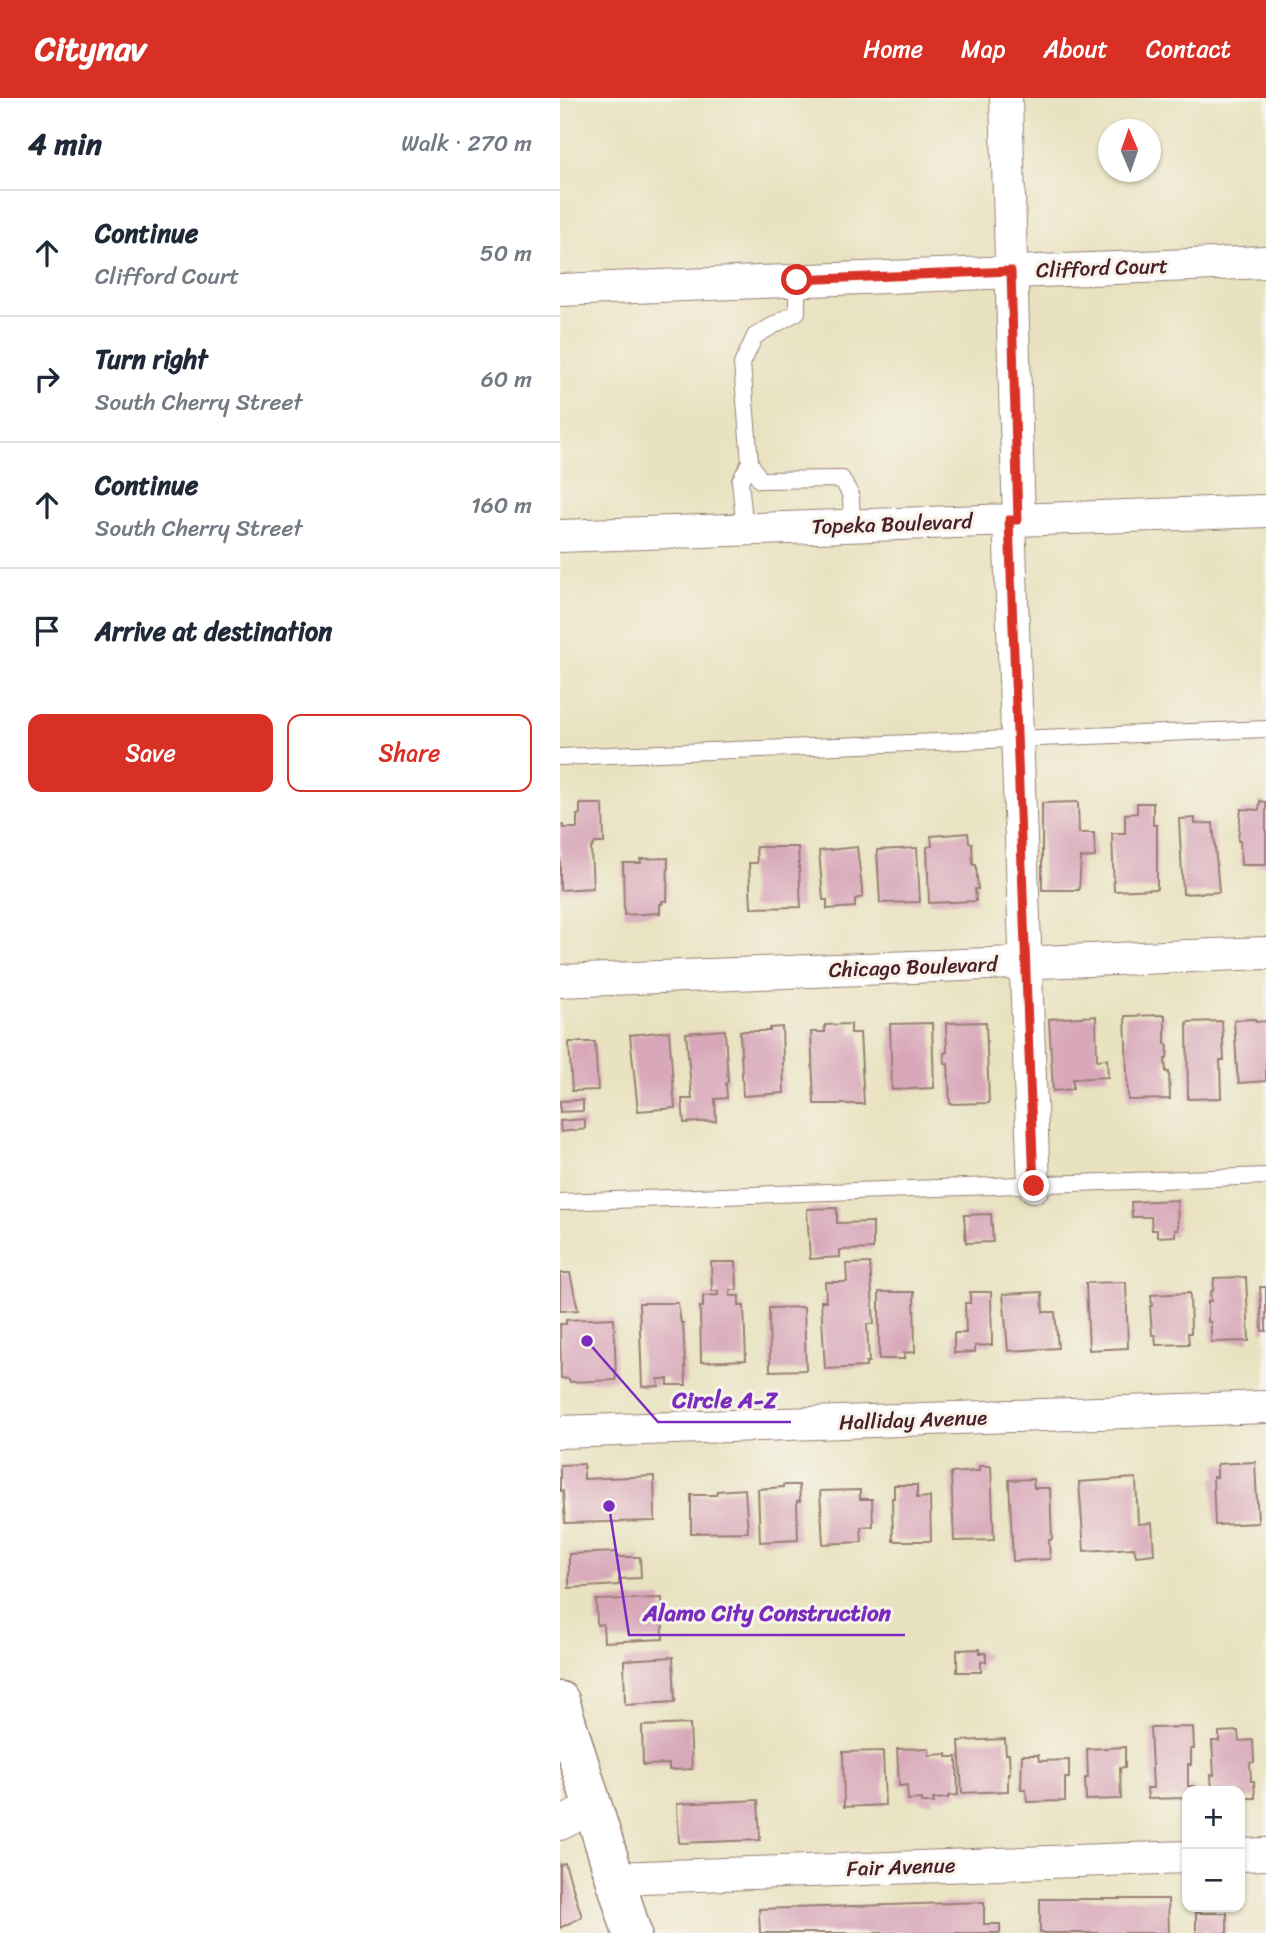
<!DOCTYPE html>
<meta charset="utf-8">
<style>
:root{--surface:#fff;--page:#f2f2f3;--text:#1f2937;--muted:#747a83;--line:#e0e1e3;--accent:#d93025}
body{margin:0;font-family:Sriracha,sans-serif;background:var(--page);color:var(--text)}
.controls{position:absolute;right:21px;bottom:21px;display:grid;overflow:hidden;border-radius:14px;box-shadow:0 2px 5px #0004}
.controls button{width:63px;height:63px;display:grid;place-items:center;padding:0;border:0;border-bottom:2px solid var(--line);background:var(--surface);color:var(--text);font:35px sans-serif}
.compass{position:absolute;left:538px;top:21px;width:63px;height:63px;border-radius:50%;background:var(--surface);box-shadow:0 2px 5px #0004;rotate:358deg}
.stop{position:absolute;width:21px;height:21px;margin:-16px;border:5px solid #d93025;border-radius:50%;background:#fff}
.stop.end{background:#d93025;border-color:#fff;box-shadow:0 2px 7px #0008}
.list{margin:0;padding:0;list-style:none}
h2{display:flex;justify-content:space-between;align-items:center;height:91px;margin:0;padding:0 28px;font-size:30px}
h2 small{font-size:23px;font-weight:400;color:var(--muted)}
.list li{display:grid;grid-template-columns:46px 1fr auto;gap:21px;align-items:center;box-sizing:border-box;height:126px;padding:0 28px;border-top:2px solid var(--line)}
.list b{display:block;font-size:26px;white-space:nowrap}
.list p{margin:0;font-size:23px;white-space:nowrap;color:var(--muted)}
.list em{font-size:23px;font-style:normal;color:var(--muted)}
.actions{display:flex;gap:14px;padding:21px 28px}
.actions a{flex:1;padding:16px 0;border:2px solid var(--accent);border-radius:14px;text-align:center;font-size:24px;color:var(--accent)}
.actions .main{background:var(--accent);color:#fff}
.icon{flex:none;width:38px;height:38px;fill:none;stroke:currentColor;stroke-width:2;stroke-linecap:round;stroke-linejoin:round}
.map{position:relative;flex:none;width:706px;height:1835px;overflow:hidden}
header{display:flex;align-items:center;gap:42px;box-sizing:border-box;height:98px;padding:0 35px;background:var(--accent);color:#fff}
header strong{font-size:33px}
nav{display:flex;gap:38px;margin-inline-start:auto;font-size:24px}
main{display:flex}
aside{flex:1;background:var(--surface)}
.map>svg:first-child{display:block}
</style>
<header>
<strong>Citynav</strong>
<nav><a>Home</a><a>Map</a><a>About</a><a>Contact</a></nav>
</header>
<main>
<aside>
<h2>4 min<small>Walk · 270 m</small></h2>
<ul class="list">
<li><svg class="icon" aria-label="ahead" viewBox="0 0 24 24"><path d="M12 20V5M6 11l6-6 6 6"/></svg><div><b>Continue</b><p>Clifford Court</p></div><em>50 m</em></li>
<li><svg class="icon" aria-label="right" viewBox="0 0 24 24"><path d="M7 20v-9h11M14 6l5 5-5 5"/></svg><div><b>Turn right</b><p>South Cherry Street</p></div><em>60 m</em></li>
<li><svg class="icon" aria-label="ahead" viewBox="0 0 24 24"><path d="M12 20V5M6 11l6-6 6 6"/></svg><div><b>Continue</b><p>South Cherry Street</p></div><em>160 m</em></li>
<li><svg class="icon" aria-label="arrive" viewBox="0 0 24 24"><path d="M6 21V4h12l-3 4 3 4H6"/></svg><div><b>Arrive at destination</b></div></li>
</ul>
<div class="actions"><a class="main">Save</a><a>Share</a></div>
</aside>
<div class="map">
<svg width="706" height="1835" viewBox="0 0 706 1835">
<rect width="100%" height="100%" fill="#f7f3e8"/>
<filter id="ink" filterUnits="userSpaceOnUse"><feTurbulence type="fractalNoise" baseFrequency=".0143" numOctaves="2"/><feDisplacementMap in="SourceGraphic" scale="14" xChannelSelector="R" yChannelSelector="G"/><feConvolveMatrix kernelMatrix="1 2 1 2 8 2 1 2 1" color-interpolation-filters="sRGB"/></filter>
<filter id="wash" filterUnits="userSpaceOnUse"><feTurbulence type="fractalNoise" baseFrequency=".00686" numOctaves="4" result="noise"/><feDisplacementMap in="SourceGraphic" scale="28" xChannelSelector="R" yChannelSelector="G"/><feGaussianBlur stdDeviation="1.57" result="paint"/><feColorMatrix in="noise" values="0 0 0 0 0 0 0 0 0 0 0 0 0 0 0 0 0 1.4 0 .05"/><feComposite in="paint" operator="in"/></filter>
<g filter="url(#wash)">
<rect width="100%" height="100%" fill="#e8e2c0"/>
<g id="blocks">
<path fill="#d8a7ba" d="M 700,703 L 706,704 L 706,767 L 681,767 L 680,743 L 678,743 L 681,711 L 699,712 Z
M 518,704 L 519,735 L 534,735 L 535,759 L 521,760 L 519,792 L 482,792 L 482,705 Z
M 577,705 L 593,705 L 593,727 L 597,727 L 597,791 L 554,793 L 552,735 L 565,735 L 565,716 L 577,715 Z
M 20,706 L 43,706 L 44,745 L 35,745 L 31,751 L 33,790 L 0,792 L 0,727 L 3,727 L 4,730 L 17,730 L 17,717 L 20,716 Z
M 635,720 L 635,726 L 653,725 L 659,794 L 623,796 L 619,721 Z
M 408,735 L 409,744 L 412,745 L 413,767 L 416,767 L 418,791 L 415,791 L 416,803 L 369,805 L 367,749 L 372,748 L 371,738 Z
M 196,749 L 238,749 L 241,809 L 191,810 L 189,765 L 197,765 Z
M 297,749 L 303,799 L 295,801 L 295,809 L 267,811 L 267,802 L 263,802 L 259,753 Z
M 357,750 L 360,804 L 320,805 L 317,752 Z
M 108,760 L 107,803 L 102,803 L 102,806 L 100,806 L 100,815 L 64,817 L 63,765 L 81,765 L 80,761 Z
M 605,917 L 605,946 L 608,947 L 607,961 L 605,961 L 606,974 L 609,974 L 610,1001 L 568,1002 L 565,918 Z
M 536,918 L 537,962 L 547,961 L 548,979 L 513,981 L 513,991 L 493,993 L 489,921 Z
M 695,921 L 696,924 L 706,923 L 706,983 L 679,985 L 677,973 L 674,922 Z
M 662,923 L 664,962 L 660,962 L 661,1000 L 628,1001 L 627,924 Z
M 426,924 L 429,1005 L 390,1006 L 388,966 L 385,966 L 384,955 L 387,954 L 386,925 Z
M 372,925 L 374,990 L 332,992 L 330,926 Z
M 291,926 L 291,935 L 300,935 L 304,1006 L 254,1006 L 251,934 L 265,934 L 265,927 Z
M 222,929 L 224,995 L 183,998 L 180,933 L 210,933 L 210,930 Z
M 165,932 L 168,984 L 166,985 L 167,1000 L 155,1001 L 156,1023 L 124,1025 L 122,1001 L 132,1001 L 126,935 Z
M 109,933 L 115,1010 L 78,1013 L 70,937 Z
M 9,944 L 35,944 L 38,992 L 12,993 Z
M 23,1002 L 23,1013 L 0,1014 L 0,1003 Z
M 25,1021 L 25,1031 L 1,1034 L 0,1023 Z
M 617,1102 L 618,1132 L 615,1132 L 615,1138 L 597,1139 L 597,1132 L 592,1132 L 591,1119 L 572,1119 L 571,1104 Z
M 277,1110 L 277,1125 L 313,1124 L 313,1151 L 280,1152 L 280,1159 L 250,1161 L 247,1111 Z
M 431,1116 L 433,1144 L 406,1145 L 404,1117 Z
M 151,1164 L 176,1164 L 177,1192 L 170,1192 L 170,1198 L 179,1198 L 179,1208 L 184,1208 L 186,1262 L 141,1264 L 140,1209 L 143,1209 L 143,1198 L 158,1197 L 158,1193 L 152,1193 Z
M 310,1165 L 314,1226 L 307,1226 L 309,1264 L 306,1264 L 306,1269 L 265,1271 L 261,1203 L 266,1203 L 265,1184 L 287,1184 L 286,1166 Z
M 0,1175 L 10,1175 L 18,1212 L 0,1213 Z
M 686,1179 L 689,1243 L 651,1244 L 651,1224 L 648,1224 L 648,1203 L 651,1203 L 650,1194 L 653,1193 L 654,1180 Z
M 566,1184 L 568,1250 L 529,1252 L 526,1185 Z
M 700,1189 L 706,1189 L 706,1233 L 702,1233 Z
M 319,1194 L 354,1194 L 355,1254 L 344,1255 L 344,1261 L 319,1261 Z
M 410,1194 L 431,1194 L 432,1247 L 415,1248 L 415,1254 L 394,1255 L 394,1235 L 406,1235 L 405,1205 L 410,1205 Z
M 482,1194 L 483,1214 L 495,1214 L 498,1250 L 448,1253 L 443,1196 Z
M 630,1195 L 631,1235 L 628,1235 L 629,1246 L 596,1247 L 595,1237 L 592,1237 L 590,1208 L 592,1208 L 591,1197 Z
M 79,1205 L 118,1205 L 121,1225 L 123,1225 L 126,1287 L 108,1287 L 108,1281 L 98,1281 L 99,1288 L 82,1289 Z
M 244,1209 L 246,1272 L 210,1273 L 209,1210 Z
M 54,1220 L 56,1282 L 10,1284 L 9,1281 L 1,1280 L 0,1226 L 6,1226 L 6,1222 Z
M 695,1364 L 698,1425 L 655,1427 L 653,1379 L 657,1379 L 657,1366 Z
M 24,1366 L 24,1381 L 94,1378 L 95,1423 L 5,1425 L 3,1393 L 0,1393 L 0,1367 Z
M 419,1368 L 431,1368 L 434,1442 L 394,1443 L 391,1375 L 419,1373 Z
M 576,1380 L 578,1426 L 592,1425 L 594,1456 L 576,1458 L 574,1450 L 524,1453 L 519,1384 Z
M 473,1381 L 474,1390 L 490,1390 L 492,1441 L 489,1442 L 490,1461 L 453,1463 L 449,1382 Z
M 223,1387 L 239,1387 L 240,1403 L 237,1403 L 238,1442 L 200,1444 L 198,1391 L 223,1389 Z
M 334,1387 L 357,1387 L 357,1400 L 370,1399 L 371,1443 L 333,1443 L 332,1400 L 334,1400 Z
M 185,1391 L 188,1434 L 131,1435 L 131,1397 L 156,1397 L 157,1393 Z
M 300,1392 L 300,1401 L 312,1401 L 313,1428 L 301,1429 L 302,1444 L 263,1446 L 260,1393 Z
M 57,1454 L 57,1459 L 80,1459 L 81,1480 L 59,1481 L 59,1487 L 9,1490 L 9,1456 Z
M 102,1500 L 103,1541 L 44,1544 L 43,1526 L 37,1527 L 36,1502 Z
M 420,1551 L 420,1555 L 426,1555 L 426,1564 L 421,1563 L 421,1574 L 397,1574 L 397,1552 Z
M 113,1559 L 115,1604 L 65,1607 L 64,1562 Z
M 130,1626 L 132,1671 L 109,1672 L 109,1666 L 83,1667 L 82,1628 Z
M 633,1629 L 634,1651 L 631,1651 L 631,1667 L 628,1666 L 628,1688 L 635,1688 L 636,1693 L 627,1693 L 627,1700 L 588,1701 L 587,1690 L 593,1690 L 590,1630 Z
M 678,1633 L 679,1643 L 693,1642 L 694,1664 L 690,1665 L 691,1683 L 694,1683 L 695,1700 L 680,1700 L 680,1693 L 652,1693 L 651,1677 L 654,1677 L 652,1643 L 659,1643 L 659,1634 Z
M 445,1641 L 446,1656 L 449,1656 L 450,1675 L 448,1675 L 448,1693 L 402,1695 L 399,1643 Z
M 565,1649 L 565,1669 L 560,1670 L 561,1701 L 526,1702 L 525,1680 L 528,1680 L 527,1651 Z
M 369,1650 L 369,1657 L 387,1656 L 387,1659 L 397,1659 L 398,1697 L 388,1698 L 388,1700 L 373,1701 L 374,1705 L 361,1705 L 361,1701 L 348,1702 L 347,1687 L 339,1688 L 337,1651 Z
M 323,1653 L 325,1707 L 284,1709 L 283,1654 Z
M 462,1657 L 478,1657 L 479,1663 L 509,1662 L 509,1680 L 505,1680 L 505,1703 L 467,1704 L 466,1691 L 461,1691 Z
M 198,1702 L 200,1742 L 119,1745 L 117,1706 Z
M 5,1765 L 22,1819 L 0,1830 L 0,1767 Z
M 480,1801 L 608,1801 L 609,1835 L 480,1835 Z
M 424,1804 L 424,1826 L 440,1826 L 440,1835 L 200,1835 L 199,1811 Z
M 636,1815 L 667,1815 L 667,1835 L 636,1835 Z"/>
</g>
</g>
<g filter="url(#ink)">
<use href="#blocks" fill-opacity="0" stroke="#998076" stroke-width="2"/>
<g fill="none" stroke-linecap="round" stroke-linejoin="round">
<defs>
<path id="service" d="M 237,182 L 237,214 L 195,238 L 182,266 L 190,364 L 200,382 L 282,381 L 291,398 L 292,428
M 185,432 L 180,383 L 190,364
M 0,659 L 706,631
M 0,1104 L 706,1078"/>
<path id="minor" d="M 446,0 L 459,422
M 0,192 L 706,164
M 449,422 L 474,1088
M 0,438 L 706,413
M 0,883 L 706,855
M 0,1334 L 706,1309
M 0,1726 L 33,1709
M 680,1757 L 706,1756
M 55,1780 L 627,1759"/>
<path id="secondary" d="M 0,1603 L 72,1835"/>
</defs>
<use href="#service" stroke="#998076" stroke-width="18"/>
<use href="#minor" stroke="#998076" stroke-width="34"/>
<use href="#secondary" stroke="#998076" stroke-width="41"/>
<use href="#service" stroke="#fff" stroke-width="16"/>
<use href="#minor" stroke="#fff" stroke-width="32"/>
<use href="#secondary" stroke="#fff" stroke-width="38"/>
</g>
</g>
<g fill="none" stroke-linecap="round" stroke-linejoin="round" filter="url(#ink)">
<path stroke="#d93025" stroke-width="9" d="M 237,182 L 451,173 L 458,422 L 449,422 L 474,1088"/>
</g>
<g text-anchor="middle" stroke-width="6" stroke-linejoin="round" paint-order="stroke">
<g font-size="21" fill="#4a1f2b" stroke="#f7f3e8">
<text transform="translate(542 170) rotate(-2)" y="7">Clifford Court</text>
<text transform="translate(332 426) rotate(-2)" y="7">Topeka Boulevard</text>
<text transform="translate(353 869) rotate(-2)" y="7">Chicago Boulevard</text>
<text transform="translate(353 1322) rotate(-2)" y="7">Halliday Avenue</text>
<text transform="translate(341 1769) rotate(-2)" y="7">Fair Avenue</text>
</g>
</g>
<path fill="none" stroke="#7b2cbf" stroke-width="2.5" d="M27 1243L98 1324H231M49 1408L69 1537H345"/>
<g fill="#7b2cbf" stroke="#f7f3e8" stroke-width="2.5">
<circle cx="27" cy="1243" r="7"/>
<circle cx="49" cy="1408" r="7"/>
</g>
<g font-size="23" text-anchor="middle" font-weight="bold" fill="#7b2cbf" stroke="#f7f3e8" stroke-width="6" stroke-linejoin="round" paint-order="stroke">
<text x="165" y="1310">Circle A-Z</text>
<text x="207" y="1523">Alamo City Construction</text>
</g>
</svg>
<div class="controls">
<button>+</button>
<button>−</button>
</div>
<svg class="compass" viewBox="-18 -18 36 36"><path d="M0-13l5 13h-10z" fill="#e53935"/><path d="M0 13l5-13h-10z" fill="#747a83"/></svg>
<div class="stop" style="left:237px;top:182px"></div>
<div class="stop end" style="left:474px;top:1088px"></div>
</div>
</main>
